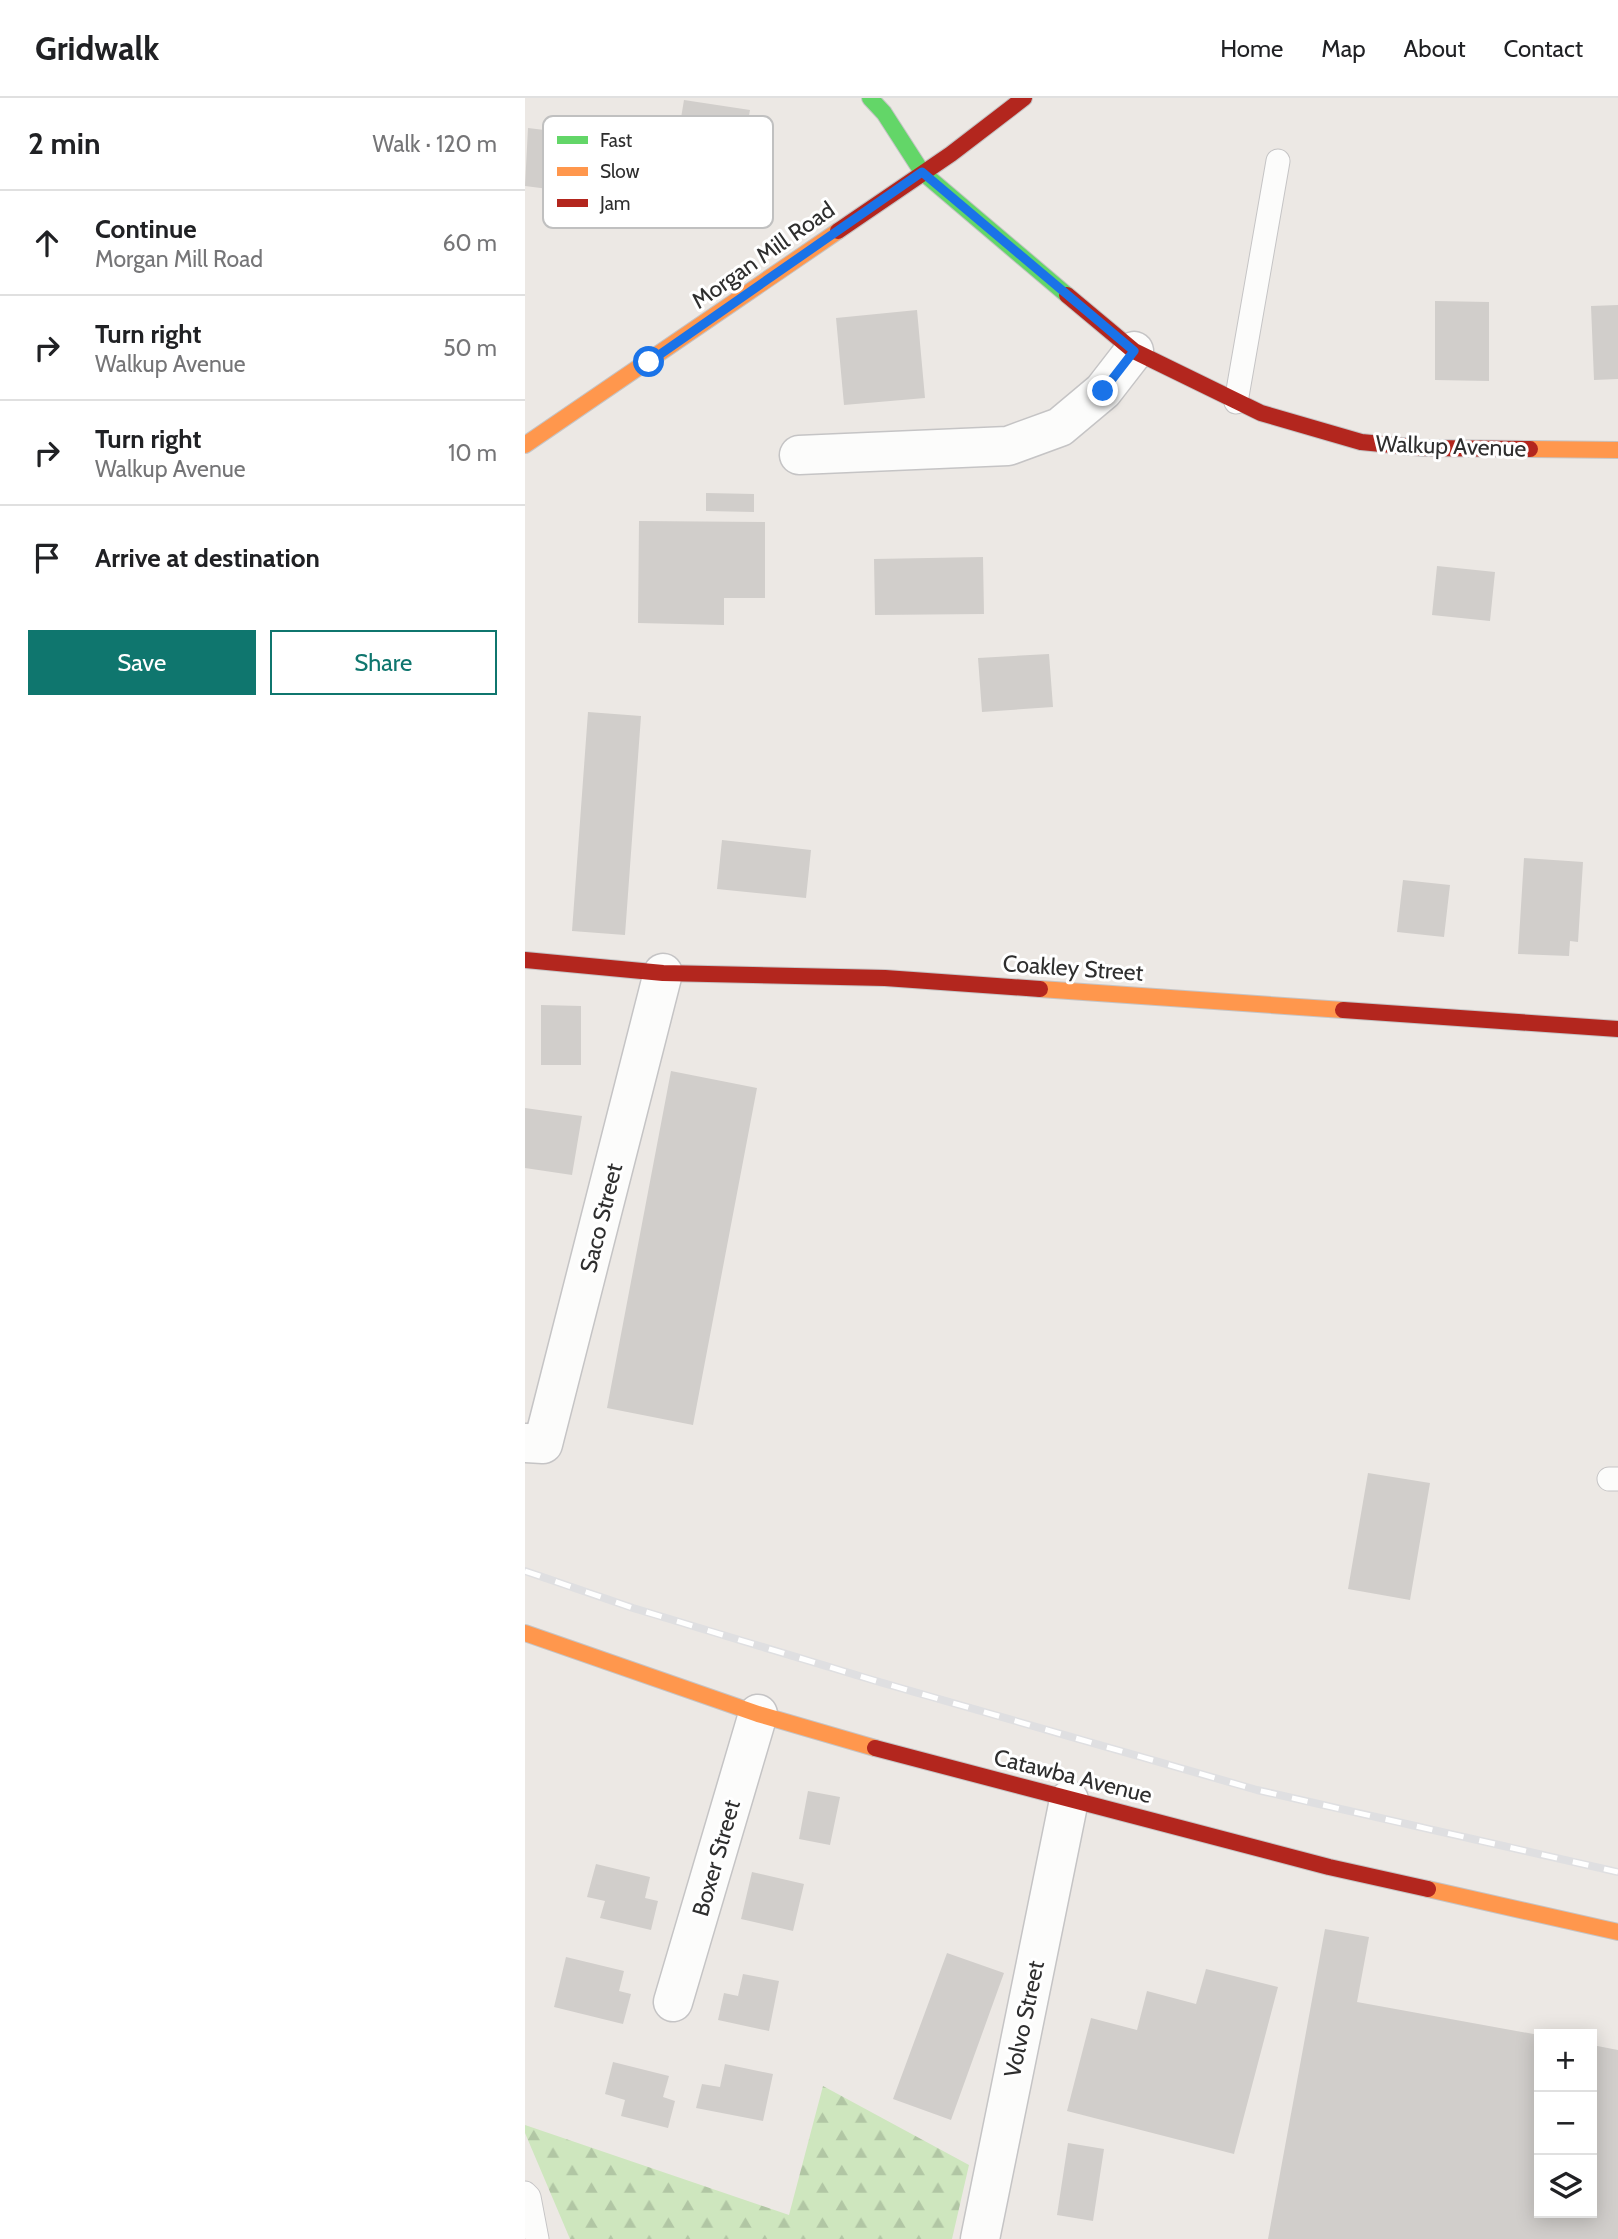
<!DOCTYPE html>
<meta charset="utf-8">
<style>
:root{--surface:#fff;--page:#f2f2f2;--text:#202124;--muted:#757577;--line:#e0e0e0;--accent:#0f766e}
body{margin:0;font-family:Cabin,sans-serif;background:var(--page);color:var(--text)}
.controls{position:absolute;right:21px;bottom:21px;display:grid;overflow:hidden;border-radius:0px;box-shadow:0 4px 18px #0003}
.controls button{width:63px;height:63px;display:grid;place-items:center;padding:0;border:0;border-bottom:2px solid var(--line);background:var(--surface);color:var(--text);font:35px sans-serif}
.stop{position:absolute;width:21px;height:21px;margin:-16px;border:5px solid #1a73e8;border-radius:50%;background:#fff}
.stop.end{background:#1a73e8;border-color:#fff;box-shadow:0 2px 7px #0008}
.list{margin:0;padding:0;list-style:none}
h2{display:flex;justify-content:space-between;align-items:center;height:91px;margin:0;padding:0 28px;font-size:30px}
h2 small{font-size:23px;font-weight:400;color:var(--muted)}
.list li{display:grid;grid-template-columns:46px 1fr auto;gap:21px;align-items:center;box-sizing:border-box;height:105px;padding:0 28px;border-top:2px solid var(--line)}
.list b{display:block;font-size:26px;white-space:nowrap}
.list p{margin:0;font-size:23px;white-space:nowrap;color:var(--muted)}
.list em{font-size:23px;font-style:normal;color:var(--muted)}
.actions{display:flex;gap:14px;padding:21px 28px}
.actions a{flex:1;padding:16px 0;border:2px solid var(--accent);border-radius:0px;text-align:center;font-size:24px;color:var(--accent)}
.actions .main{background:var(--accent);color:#fff}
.icon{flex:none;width:38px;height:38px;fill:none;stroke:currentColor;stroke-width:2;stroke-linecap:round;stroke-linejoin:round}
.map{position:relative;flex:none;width:1093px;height:2141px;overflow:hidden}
header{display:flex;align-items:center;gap:42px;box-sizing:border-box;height:98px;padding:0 35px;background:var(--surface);border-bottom:2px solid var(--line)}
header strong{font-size:33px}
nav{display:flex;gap:38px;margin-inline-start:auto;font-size:24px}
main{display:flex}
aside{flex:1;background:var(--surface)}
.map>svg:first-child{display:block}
</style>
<header>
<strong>Gridwalk</strong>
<nav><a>Home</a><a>Map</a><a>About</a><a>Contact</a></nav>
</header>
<main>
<aside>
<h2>2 min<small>Walk · 120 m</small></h2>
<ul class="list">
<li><svg class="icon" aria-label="ahead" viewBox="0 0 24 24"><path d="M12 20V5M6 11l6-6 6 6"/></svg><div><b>Continue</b><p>Morgan Mill Road</p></div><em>60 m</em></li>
<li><svg class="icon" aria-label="right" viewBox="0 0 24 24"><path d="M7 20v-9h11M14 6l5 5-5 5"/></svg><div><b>Turn right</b><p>Walkup Avenue</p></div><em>50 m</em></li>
<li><svg class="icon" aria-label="right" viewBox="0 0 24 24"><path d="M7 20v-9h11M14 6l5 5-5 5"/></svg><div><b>Turn right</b><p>Walkup Avenue</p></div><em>10 m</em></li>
<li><svg class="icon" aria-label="arrive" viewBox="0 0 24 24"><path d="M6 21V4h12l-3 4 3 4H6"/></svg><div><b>Arrive at destination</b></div></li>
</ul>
<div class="actions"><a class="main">Save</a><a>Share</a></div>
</aside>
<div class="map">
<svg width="1093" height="2141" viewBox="0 0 1093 2141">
<defs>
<pattern id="forest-firs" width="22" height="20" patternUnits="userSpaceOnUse" patternTransform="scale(1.75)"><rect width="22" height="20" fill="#cee6be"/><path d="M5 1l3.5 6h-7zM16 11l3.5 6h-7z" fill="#b1c6a4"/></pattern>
</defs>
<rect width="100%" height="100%" fill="#ece8e4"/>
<path fill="url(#forest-firs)" d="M 298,1988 L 444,2067 L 427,2141 L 45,2141 L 0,2035 L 0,2027 L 264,2117 Z"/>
<path fill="#d1cecb" d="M 159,2 L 225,12 L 221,34 L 240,37 L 234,78 L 188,71 L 183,102 L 126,94 L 136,30 L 154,32 Z
M 3,30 L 102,42 L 95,100 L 0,88 Z
M 910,203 L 964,204 L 964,283 L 910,282 Z
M 1093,207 L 1093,281 L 1069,282 L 1066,208 Z
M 392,212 L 400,300 L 319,307 L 311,220 Z
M 181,395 L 229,396 L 229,414 L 181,413 Z
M 114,423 L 240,424 L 240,500 L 199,500 L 199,527 L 113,525 Z
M 458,459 L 459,516 L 350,517 L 349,461 Z
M 912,468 L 970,474 L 965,523 L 907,517 Z
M 524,556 L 528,609 L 457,614 L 453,560 Z
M 63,614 L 116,618 L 100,837 L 47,833 Z
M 197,742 L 286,752 L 281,800 L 192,791 Z
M 999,760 L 1058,764 L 1053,844 L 1045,843 L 1044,858 L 993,856 Z
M 878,782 L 925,787 L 919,839 L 872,834 Z
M 16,907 L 56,908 L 56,967 L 16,967 Z
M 146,973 L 232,990 L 168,1327 L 82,1310 Z
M 0,1010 L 57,1018 L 47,1077 L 0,1070 Z
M 843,1375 L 905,1385 L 885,1502 L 823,1491 Z
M 283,1693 L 315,1699 L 305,1747 L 274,1741 Z
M 71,1766 L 125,1779 L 120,1800 L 133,1803 L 126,1832 L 75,1820 L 80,1803 L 62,1799 Z
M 227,1774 L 279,1786 L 268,1833 L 216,1821 Z
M 800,1831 L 844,1839 L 832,1904 L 1014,1937 L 1014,2115 L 1067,2115 L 1067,1947 L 1093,1952 L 1093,2141 L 743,2141 Z
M 422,1855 L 479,1875 L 426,2022 L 368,2001 Z
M 41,1859 L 99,1873 L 94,1893 L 106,1896 L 98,1926 L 29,1909 Z
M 681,1871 L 753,1889 L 709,2056 L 542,2013 L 566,1920 L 612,1932 L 622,1893 L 671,1906 Z
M 218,1876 L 254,1883 L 244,1933 L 193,1922 L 199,1895 L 213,1898 Z
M 88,1964 L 144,1978 L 138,1999 L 150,2003 L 143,2030 L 96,2018 L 100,2002 L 80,1996 Z
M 200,1966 L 248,1976 L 238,2023 L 171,2010 L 177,1986 L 195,1989 Z
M 543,2045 L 579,2051 L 568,2123 L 532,2117 Z"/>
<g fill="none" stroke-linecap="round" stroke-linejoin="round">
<defs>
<path id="lane" d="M 711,304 L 753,63
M 1084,1381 L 1093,1381
M 0,2095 L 4,2099 L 12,2141"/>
<path id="street" d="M 274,357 L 483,348 L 535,329 L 578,293 L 609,253
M 0,1345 L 18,1346 L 138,875
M 148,1904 L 233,1616
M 455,2141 L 544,1702"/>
<path id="fast" d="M 345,0 L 359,15 L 397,74 L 542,197"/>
<path id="slow" d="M 0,347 L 313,133
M 1005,351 L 1093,352
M 515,891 L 818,912
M 0,1535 L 233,1616 L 350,1650
M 903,1791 L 1093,1834"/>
<path id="jam" d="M 313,133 L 426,56 L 499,0
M 542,197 L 609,253 L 736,315 L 836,344 L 898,350 L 1005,351
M 0,862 L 138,875 L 360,880 L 515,891
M 818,912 L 1093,931
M 350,1650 L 804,1769 L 903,1791"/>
</defs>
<use href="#lane" stroke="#c5c4c5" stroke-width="25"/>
<use href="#street" stroke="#c5c4c5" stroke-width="41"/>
<use href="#fast" stroke="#c5c4c5" stroke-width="18"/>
<use href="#slow" stroke="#c5c4c5" stroke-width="18"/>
<use href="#jam" stroke="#c5c4c5" stroke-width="18"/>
<use href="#lane" stroke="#fcfcfb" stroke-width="23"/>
<use href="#street" stroke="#fcfcfb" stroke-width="38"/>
<use href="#fast" stroke="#63d668" stroke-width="16"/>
<use href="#slow" stroke="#ff974d" stroke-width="16"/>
<use href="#jam" stroke="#b3261e" stroke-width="16"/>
<defs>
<path id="rail" d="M 0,1473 L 108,1510 L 351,1583 L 732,1692 L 1093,1774"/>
</defs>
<use href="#rail" stroke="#dfdfe1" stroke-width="8"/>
<use href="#rail" stroke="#fff" stroke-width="5" stroke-dasharray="16" stroke-linecap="butt"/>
</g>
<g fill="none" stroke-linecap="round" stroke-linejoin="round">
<path stroke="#1a73e8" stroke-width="9" d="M 124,264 L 397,74 L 609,253 L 578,293"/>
</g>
<g text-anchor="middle" stroke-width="6" stroke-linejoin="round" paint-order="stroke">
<g font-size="23" fill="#2e2e2e" stroke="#fff">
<text transform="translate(238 157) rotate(-35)" y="8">Morgan Mill Road</text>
<text transform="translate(926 348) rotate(2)" y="8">Walkup Avenue</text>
<text transform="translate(548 870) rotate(4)" y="8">Coakley Street</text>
<text transform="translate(76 1120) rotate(-76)" y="8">Saco Street</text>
<text transform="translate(548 1678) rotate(14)" y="8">Catawba Avenue</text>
<text transform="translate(191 1760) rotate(-74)" y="8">Boxer Street</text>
<text transform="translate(499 1921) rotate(-78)" y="8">Volvo Street</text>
</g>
</g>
<rect x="18" y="18" width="230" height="112" rx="10" fill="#fff" stroke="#c0c0c0" stroke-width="2"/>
<rect x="32" y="38" width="31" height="8" fill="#63d668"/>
<rect x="32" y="69" width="31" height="9" fill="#ff974d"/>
<rect x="32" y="101" width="31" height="8" fill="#b3261e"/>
<g font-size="19" fill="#2e2e2e">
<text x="75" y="49">Fast</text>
<text x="75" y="80">Slow</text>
<text x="75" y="112">Jam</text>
</g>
</svg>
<div class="controls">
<button>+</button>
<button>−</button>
<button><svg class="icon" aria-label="layers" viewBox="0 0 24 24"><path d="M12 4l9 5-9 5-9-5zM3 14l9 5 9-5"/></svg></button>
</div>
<div class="stop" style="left:124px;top:264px"></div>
<div class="stop end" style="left:578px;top:293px"></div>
</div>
</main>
